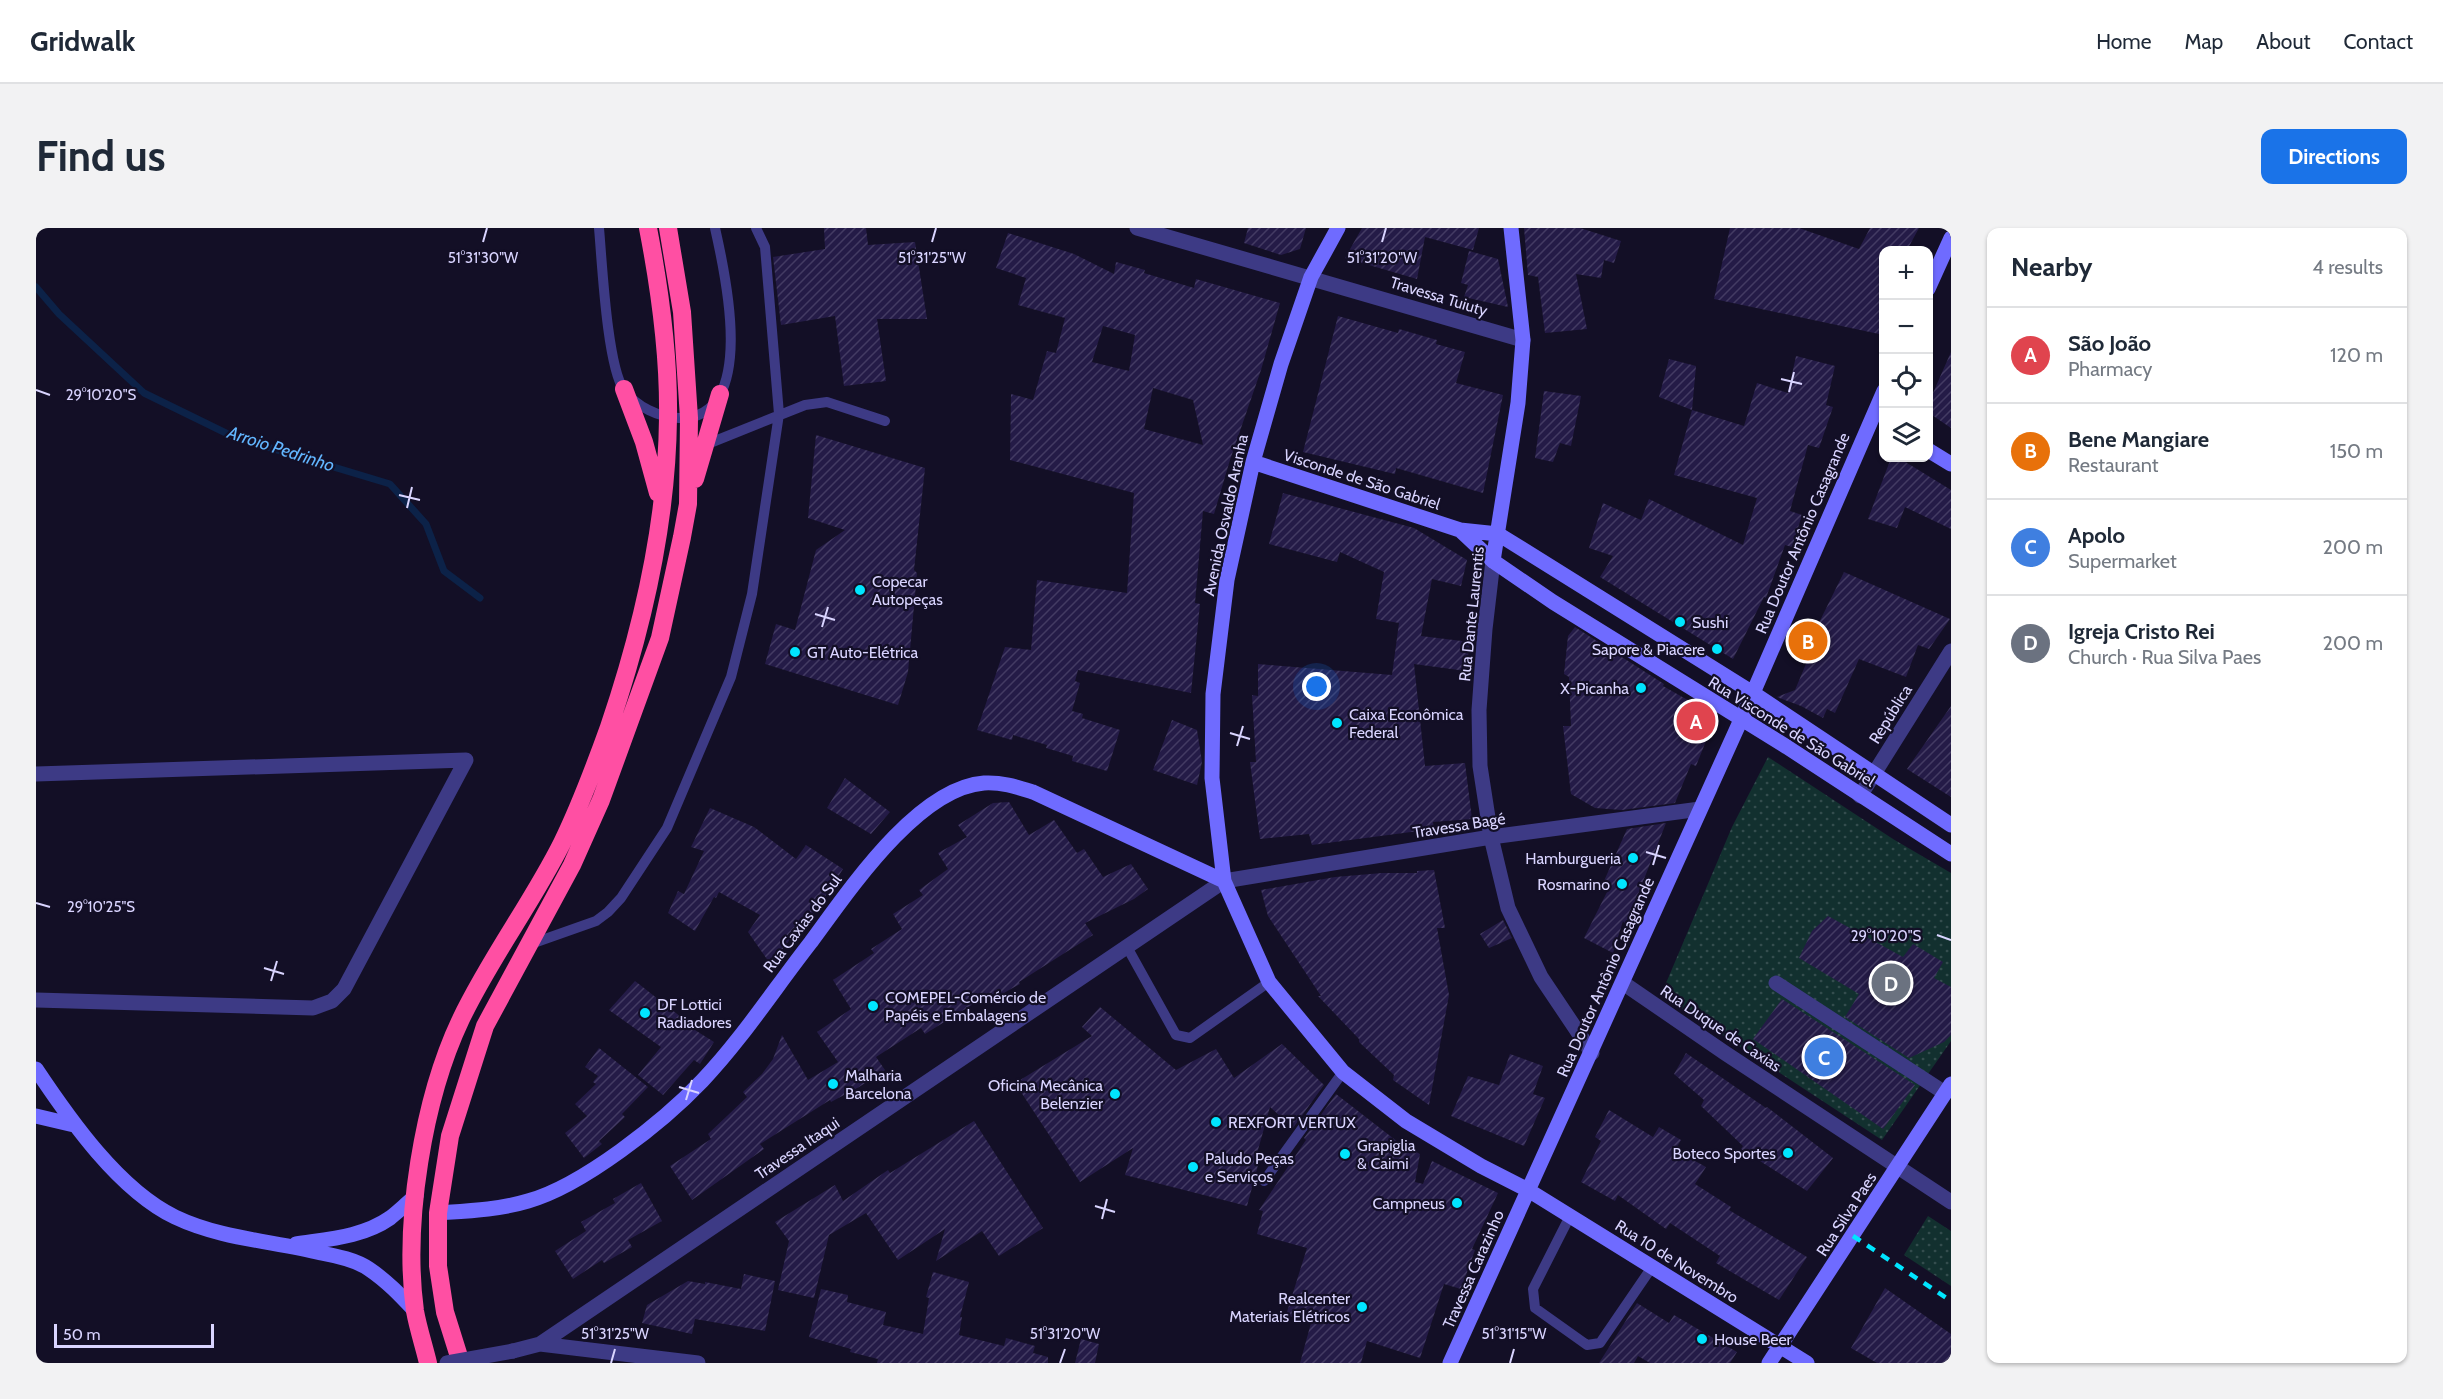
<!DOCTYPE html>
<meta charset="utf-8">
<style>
:root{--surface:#fff;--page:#f2f2f3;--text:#1f2937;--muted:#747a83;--line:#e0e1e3;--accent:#1a73e8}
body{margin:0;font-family:Cabin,sans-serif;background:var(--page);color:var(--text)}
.controls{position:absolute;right:18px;top:18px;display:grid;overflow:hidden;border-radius:12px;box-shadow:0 2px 4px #0004}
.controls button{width:54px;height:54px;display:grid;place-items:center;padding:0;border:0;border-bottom:2px solid var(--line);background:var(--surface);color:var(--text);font:30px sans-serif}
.scale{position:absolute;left:18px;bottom:15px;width:160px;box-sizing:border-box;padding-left:6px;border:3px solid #d9d4ff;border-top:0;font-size:16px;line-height:21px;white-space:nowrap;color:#d9d4ff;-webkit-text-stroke:4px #130f26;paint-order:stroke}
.you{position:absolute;left:1281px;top:459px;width:21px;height:21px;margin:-15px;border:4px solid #fff;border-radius:50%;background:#1a73e8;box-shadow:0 0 0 9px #1a73e833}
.badge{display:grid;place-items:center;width:39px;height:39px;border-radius:50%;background:var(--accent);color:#fff;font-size:20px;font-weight:700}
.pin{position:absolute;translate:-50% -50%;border:3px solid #fff;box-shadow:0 2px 6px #0006}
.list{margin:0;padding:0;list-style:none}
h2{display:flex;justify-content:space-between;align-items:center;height:78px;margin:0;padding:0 24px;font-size:26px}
h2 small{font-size:20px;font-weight:400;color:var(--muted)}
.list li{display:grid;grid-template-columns:39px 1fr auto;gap:18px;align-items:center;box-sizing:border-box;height:96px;padding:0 24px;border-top:2px solid var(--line)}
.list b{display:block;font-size:22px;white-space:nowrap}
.list p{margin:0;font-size:20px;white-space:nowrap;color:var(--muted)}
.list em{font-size:20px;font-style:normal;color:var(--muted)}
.icon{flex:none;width:33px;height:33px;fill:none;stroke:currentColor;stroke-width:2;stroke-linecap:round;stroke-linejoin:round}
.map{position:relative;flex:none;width:1915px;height:1135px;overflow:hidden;border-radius:12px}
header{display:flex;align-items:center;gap:36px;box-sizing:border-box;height:84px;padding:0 30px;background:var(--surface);border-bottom:2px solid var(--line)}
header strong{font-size:28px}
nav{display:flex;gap:33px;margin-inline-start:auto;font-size:21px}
.intro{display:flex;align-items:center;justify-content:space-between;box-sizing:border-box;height:144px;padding:0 36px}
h1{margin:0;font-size:42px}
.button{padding:15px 27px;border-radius:12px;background:var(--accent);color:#fff;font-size:21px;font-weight:700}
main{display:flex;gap:36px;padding:0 36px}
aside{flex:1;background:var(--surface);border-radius:12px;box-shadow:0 2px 4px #0004}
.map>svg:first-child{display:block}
</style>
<header>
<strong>Gridwalk</strong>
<nav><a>Home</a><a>Map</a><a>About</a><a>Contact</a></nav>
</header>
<div class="intro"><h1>Find us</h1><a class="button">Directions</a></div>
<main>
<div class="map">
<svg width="1915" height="1135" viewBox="0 0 1915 1135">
<defs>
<pattern id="grass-dots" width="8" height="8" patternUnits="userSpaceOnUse" patternTransform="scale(1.5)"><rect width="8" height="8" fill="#12302f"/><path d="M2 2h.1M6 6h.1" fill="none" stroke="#344d4e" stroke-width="1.8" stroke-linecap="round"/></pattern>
<pattern id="building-hatch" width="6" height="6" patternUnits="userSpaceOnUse" patternTransform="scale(1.5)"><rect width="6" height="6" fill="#241b47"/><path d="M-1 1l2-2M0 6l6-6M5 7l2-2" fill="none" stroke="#433b63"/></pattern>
</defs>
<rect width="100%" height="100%" fill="#130f26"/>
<path fill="url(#grass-dots)" d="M 1732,529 L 1857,611 L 1915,645 L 1915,813 L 1846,912 L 1625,767 L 1696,599 Z
M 1892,988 L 1915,1003 L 1915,1058 L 1868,1027 Z"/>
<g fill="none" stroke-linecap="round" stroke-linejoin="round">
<path stroke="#0c2248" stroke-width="7" d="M 0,59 L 23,86 L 108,165 L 198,209 L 354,256 L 390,296 L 408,343 L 444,370"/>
</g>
<path fill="url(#building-hatch)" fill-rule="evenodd" d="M 788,0 L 830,0 L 832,17 L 879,14 L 891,91 L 841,91 L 850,153 L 808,158 L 799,88 L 745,97 L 737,29 L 789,21 Z
M 1212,0 L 1270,0 L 1264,21 L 1245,27 L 1208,15 Z
M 1326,0 L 1443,0 L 1437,22 L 1389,9 L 1381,51 L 1309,30 Z
M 1488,0 L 1544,0 L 1585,13 L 1578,35 L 1568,32 L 1565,50 L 1540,46 L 1551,101 L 1509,105 L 1502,49 L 1492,47 Z
M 1694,0 L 1763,0 L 1823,21 L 1834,0 L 1883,0 L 1871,22 L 1848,22 L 1848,97 L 1843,106 L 1678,71 Z
M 972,5 L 1038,26 L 1078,46 L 1080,34 L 1109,42 L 1108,45 L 1158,60 L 1160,51 L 1244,75 L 1225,142 L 1194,232 L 1178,286 L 1167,283 L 1159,375 L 1164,376 L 1155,465 L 1042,442 L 1039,453 L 1044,455 L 1036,483 L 1047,486 L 1046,490 L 1084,502 L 1071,543 L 1036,533 L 1037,528 L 1010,520 L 1011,517 L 977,507 L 976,512 L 941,502 L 969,419 L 995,422 L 1001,352 L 1091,365 L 1098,265 L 974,232 L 975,166 L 997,172 L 1011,123 L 1020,125 L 1029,90 L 982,77 L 990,50 L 960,40 ZM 1067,98 L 1099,107 L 1093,143 L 1056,134 ZM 1117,160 L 1157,172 L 1167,217 L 1108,201 Z
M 1433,23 L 1462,31 L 1472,79 L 1428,69 L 1432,57 L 1425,55 Z
M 1302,88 L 1362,105 L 1363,101 L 1401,112 L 1400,116 L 1429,124 L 1420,155 L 1467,167 L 1447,265 L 1360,240 L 1359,246 L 1267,224 Z
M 1915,124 L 1915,200 L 1893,185 L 1893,174 Z
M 1760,128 L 1799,138 L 1790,177 L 1797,179 L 1783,220 L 1772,217 L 1754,283 L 1766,287 L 1756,319 L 1749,317 L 1730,370 L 1728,369 L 1697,431 L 1564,349 L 1577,328 L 1553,320 L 1567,275 L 1605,292 L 1613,271 L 1707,317 L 1721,270 L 1638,247 L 1656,182 L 1708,198 L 1721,155 L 1752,165 Z
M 1633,131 L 1660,138 L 1656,182 L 1623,169 Z
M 1508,163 L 1545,168 L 1535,218 L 1524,215 L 1517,234 L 1499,230 Z
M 780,207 L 889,240 L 878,342 L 881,345 L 872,444 L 862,477 L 729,436 L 740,396 L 759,402 L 780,322 L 809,302 L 772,290 Z
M 1855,230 L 1863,230 L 1915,262 L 1915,301 L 1869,279 L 1861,300 L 1832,291 Z
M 1247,265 L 1378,300 L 1431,332 L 1425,358 L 1396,351 L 1385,408 L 1434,414 L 1430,443 L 1378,436 L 1389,538 L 1429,535 L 1436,591 L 1397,594 L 1398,601 L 1276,617 L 1273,606 L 1224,611 L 1214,534 L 1220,534 L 1216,467 L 1222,468 L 1222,436 L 1356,447 L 1363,395 L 1340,391 L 1348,344 L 1304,324 L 1301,334 L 1233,316 Z
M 1808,344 L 1914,391 L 1893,421 L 1882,417 L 1870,449 L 1823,431 L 1799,485 L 1791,481 L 1787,490 L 1765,478 L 1741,469 L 1759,462 L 1775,424 L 1770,421 Z
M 1539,399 L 1628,456 L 1627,458 L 1680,488 L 1660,538 L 1655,536 L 1639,575 L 1586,582 L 1559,580 L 1535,566 L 1527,498 L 1535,498 L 1533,449 L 1528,446 L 1532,408 Z
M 1915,478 L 1915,569 L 1871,541 Z
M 1136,492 L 1161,502 L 1166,534 L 1161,557 L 1117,542 Z
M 809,550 L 854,584 L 835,606 L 791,580 Z
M 973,574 L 993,607 L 1018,592 L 1041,625 L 1048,621 L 1067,649 L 1095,636 L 1112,661 L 1098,671 L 1049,695 L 1057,707 L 983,754 L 984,756 L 959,770 L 955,765 L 889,806 L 885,800 L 840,829 L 849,842 L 823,859 L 795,874 L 794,872 L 724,916 L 728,921 L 656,972 L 634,938 L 675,911 L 672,906 L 711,869 L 707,864 L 726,846 L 737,831 L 746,807 L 772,852 L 802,834 L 781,804 L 815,781 L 797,752 L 838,725 L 835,721 L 866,701 L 857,686 L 887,667 L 883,662 L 912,641 L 902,625 L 931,609 L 922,597 L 957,575 Z
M 674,580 L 718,599 L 760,631 L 770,617 L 807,641 L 762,710 L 757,707 L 735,737 L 712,704 L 724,687 L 683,664 L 680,670 L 678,669 L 659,703 L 632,685 L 642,663 L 648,666 L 668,623 L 655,619 Z
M 1630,595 L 1590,697 L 1587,693 L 1577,725 L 1548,710 L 1575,656 L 1568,653 L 1591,601 Z
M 1398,642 L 1409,700 L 1401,700 L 1413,767 L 1393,877 L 1357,852 L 1358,847 L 1323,814 L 1323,811 L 1282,768 L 1285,768 L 1232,688 L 1225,662 L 1299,649 L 1346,645 L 1381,645 L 1381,643 Z
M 1792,688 L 1867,729 L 1877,716 L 1907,734 L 1898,750 L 1915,759 L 1915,807 L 1908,814 L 1873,830 L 1809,789 L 1823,766 L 1763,730 L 1776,703 Z
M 1467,692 L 1476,710 L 1453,720 L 1444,706 Z
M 599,753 L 645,789 L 643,792 L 678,814 L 664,836 L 658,832 L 627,867 L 602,847 L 625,819 L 573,782 Z
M 1746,771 L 1879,857 L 1847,901 L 1717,811 Z
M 1064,779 L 1140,842 L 1180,821 L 1198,850 L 1246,816 L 1288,857 L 1257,900 L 1234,879 L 1220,929 L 1224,930 L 1211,978 L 1089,947 L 1097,920 L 1044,954 L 979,855 L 1056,808 L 1046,799 Z
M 563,820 L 612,859 L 586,886 L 589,889 L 563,913 L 566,916 L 548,930 L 529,905 L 551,888 L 539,876 L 560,856 L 557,854 L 562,848 L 549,839 Z
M 1650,825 L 1730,880 L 1731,879 L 1797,930 L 1771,963 L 1705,921 L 1707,918 L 1665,878 L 1668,872 L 1638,846 Z
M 1474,826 L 1507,838 L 1497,866 L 1509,870 L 1488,918 L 1415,888 L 1432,848 L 1463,857 Z
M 1300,866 L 1362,914 L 1384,926 L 1379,954 L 1387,956 L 1396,933 L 1462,965 L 1436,1021 L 1439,1022 L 1425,1061 L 1408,1056 L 1384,1130 L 1331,1113 L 1325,1135 L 1264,1135 L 1275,1095 L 1250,1087 L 1271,1020 L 1221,1006 L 1227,983 L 1223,982 L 1270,912 L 1268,910 Z
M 1573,882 L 1617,909 L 1623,899 L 1645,912 L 1639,922 L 1670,939 L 1659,956 L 1695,979 L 1693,982 L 1771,1029 L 1743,1072 L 1680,1035 L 1684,1028 L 1634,995 L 1630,1001 L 1582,967 L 1579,973 L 1545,954 L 1565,913 L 1559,909 Z
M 938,893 L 1007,1000 L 963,1028 L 946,1003 L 900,1033 L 909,1001 L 862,1032 L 830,985 L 793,1007 L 778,1070 L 742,1062 L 753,1013 L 739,994 L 799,957 L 807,973 L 852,942 L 854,945 Z
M 605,955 L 626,993 L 592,1012 L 596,1019 L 568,1035 L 566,1032 L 537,1051 L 519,1023 L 550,1003 L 545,994 L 579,975 L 577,971 Z
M 897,1044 L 933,1054 L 924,1089 L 926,1089 L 923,1107 L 968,1118 L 970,1110 L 999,1118 L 997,1125 L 1012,1129 L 1012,1135 L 841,1135 L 842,1131 L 814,1124 L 815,1121 L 773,1109 L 785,1061 L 812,1067 L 811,1074 L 850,1084 L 847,1097 L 887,1106 L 893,1070 L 890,1069 Z
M 708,1046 L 739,1053 L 729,1103 L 659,1091 L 656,1106 L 606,1095 L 611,1077 L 652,1053 L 669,1056 L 669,1054 L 705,1061 Z
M 1849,1060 L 1915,1106 L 1915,1135 L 1841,1135 L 1815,1120 Z
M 1601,1075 L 1633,1095 L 1638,1087 L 1701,1124 L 1694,1135 L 1614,1135 L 1602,1128 L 1598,1135 L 1563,1135 Z
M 1045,1111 L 1063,1116 L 1059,1135 L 1039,1135 Z"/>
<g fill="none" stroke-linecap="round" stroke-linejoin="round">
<path stroke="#3d3a85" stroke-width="10" d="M 563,0 C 566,33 571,138 588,162 C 601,179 622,189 643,190 C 723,192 689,44 679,0
M 669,217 L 769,177 L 791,174 L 849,193
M 492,717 L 560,693 L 572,684 L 585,670 L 631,600 L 695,449 L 716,366 L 743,186 L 729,19 L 720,0
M 1091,719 L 1140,807 L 1154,810 L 1233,754
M 1228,953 L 1307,844
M 1534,988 L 1497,1061 L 1499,1080 L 1551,1117 L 1564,1115 L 1616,1039"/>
<path stroke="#3d3a85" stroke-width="15" d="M 1101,0 L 1487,112
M 1457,333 L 1449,401 L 1443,482 L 1444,538 L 1455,609 L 1472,680 L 1505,749 L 1556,825
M 0,546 L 430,532 L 308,761 L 296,773 L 277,780 L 0,772
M 1824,568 L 1915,423
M 1587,755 L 1689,825 L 1915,974
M 1740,755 L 1909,865
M 504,1116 L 1188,653 L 1455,609 L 1664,581
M 477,1123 L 504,1116 L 662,1135"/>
<path stroke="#6f6bff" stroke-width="15" d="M 1302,0 L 1275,49 L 1245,136 L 1217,234 L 1191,352 L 1177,466 L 1176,550 L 1188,653 L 1233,754 L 1307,844 L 1370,893 L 1445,938 L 1492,962 L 1771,1135
M 1892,61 L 1915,10
M 1892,222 L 1915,236
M 1217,234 L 1424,302 L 1462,306 L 1717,465 L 1915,597
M 1424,302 L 1457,333 L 1517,374 L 1751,519 L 1915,626
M 1457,333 L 1482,175 L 1487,112 L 1475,0
M 0,841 C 34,892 83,962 139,989 C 185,1011 237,1013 285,1025 C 301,1028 320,1032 333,1041 C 351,1053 365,1068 380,1084
M 0,888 L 38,897
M 402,985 C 432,983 462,982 492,973 C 546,958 627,894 666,853 C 706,811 739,760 775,714 C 812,664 881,560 948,555 C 966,554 981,559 997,564 L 1188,653
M 260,1016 C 292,1011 327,1009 354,990 C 363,983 371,975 380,968
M 1414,1135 L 1717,465 L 1848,163
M 1733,1135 L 1915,856"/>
<path stroke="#ff4fa3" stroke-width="18" d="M 588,161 L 608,214 L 622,265
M 659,251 L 684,166
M 392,1135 C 388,1118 382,1100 379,1083 C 367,995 387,871 425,791 C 454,730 496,675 526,615 C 544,578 559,538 573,499 C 607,399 631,296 632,190 C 633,126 624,62 612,0
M 425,1135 L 409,1084 L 402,1038 L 402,985 L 414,908 L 449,798 L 536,637 L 565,572 L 624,410 L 646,309 L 652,276 L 653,190 L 646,84 L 632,0"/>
<path stroke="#00e5ff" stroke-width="4.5" stroke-dasharray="9 8" stroke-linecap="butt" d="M 1817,1008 L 1915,1073"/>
<path stroke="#3d3a85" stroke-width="15" d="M 411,1135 L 477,1123"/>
</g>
<path fill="none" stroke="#d9d4ff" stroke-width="2" d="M 447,14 L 451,0M 896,14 L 900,0M 1346,14 L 1350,0M 1745,151 L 1766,156M 0,162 L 14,167M 1753,164 L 1758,144M 363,267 L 384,272M 371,280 L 376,259M 779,386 L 799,392M 786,399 L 792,379M 1194,505 L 1214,511M 1201,518 L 1207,498M 1610,624 L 1630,630M 1617,637 L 1623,617M 0,675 L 14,679M 1901,707 L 1915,712M 228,740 L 248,746M 235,753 L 241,733M 643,859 L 663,865M 650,872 L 656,852M 1059,978 L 1079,984M 1066,991 L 1071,971M 575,1135 L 579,1121M 1024,1135 L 1029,1121M 1474,1135 L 1478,1121"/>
<g fill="#00e5ff" stroke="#130f26" stroke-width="2">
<circle cx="824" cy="362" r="6"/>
<circle cx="1644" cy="394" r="6"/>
<circle cx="1681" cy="421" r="6"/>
<circle cx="759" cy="424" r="6"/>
<circle cx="1605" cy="460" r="6"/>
<circle cx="1301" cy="495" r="6"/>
<circle cx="1597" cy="630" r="6"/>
<circle cx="1586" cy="656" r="6"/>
<circle cx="837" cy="778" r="6"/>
<circle cx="609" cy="785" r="6"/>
<circle cx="797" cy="856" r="6"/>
<circle cx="1079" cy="866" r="6"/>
<circle cx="1180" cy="894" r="6"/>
<circle cx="1752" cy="925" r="6"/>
<circle cx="1309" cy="926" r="6"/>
<circle cx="1157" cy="939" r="6"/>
<circle cx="1421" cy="975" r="6"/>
<circle cx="1326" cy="1079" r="6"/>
<circle cx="1666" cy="1111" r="6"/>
</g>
<g text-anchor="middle" stroke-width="4.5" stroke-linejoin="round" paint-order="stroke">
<g font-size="16" fill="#d9d4ff" stroke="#130f26">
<text transform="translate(1403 68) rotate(17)" y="6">Travessa Tuiuty</text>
<text transform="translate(1326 251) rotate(18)" y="6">Visconde de São Gabriel</text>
<text transform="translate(1189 287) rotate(-78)" y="6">Avenida Osvaldo Aranha</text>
<text transform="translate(1766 305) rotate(-67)" y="6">Rua Doutor Antônio Casagrande</text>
<text transform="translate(1435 386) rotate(-84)" y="6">Rua Dante Laurentis</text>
<text transform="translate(1854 486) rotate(-58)" y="6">República</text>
<text transform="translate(1756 503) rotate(32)" y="6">Rua Visconde de São Gabriel</text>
<text transform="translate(1423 597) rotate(-9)" y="6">Travessa Bagé</text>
<text transform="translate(766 695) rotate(-53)" y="6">Rua Caxias do Sul</text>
<text transform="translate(1569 749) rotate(-66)" y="6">Rua Doutor Antônio Casagrande</text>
<text transform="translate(1685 800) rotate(34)" y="6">Rua Duque de Caxias</text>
<text transform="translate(761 920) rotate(-34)" y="6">Travessa Itaqui</text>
<text transform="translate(1810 986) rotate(-57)" y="6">Rua Silva Paes</text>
<text transform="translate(1641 1033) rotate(32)" y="6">Rua 10 de Novembro</text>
<text transform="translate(1437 1041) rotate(-66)" y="6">Travessa Carazinho</text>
</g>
<g font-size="16" fill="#d9d4ff" stroke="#130f26" text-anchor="start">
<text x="836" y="359">Copecar<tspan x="836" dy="18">Autopeças</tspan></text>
<text x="1656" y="400">Sushi</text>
<text x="1669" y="427" text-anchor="end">Sapore &amp; Piacere</text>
<text x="771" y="430">GT Auto-Elétrica</text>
<text x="1593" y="466" text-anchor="end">X-Picanha</text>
<text x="1313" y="492">Caixa Econômica<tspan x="1313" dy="18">Federal</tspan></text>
<text x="1585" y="636" text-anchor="end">Hamburgueria</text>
<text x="1574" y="662" text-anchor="end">Rosmarino</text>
<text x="849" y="775">COMEPEL-Comércio de<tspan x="849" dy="18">Papéis e Embalagens</tspan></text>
<text x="621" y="782">DF Lottici<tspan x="621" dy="18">Radiadores</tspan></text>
<text x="809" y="853">Malharia<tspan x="809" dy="18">Barcelona</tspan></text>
<text x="1067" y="863" text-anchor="end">Oficina Mecânica<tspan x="1067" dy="18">Belenzier</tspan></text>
<text x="1192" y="900">REXFORT VERTUX</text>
<text x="1321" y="923">Grapiglia<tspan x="1321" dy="18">&amp; Caimi</tspan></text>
<text x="1740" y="931" text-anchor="end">Boteco Sportes</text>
<text x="1169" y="936">Paludo Peças<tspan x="1169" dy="18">e Serviços</tspan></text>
<text x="1409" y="981" text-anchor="end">Campneus</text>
<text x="1314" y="1076" text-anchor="end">Realcenter<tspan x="1314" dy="18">Materiais Elétricos</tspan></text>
<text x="1678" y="1117">House Beer</text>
</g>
<g font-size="18" font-style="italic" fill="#62b6ff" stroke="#130f26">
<text transform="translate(245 221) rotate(18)" y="6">Arroio Pedrinho</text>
</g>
</g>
<g font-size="15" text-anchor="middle" fill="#d9d4ff" stroke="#130f26" stroke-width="4.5" stroke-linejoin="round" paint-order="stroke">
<text x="447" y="35">51°31'30"W</text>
<text x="896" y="35">51°31'25"W</text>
<text x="1346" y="35">51°31'20"W</text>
<text x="65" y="172">29°10'20"S</text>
<text x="65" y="684">29°10'25"S</text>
<text x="1850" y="713">29°10'20"S</text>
<text x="579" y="1111">51°31'25"W</text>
<text x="1029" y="1111">51°31'20"W</text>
<text x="1478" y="1111">51°31'15"W</text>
</g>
</svg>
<div class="controls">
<button>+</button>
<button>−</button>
<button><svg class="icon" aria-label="locate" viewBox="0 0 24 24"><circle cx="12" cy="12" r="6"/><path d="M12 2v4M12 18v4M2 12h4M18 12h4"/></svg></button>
<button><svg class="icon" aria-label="layers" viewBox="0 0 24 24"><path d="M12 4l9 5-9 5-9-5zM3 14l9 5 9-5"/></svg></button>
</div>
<div class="scale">50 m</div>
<div class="you"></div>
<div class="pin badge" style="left:1660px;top:493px;background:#e0444e">A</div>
<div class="pin badge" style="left:1772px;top:413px;background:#e8710a">B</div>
<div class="pin badge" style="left:1788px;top:829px;background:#3f7fe0">C</div>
<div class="pin badge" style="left:1855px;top:755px;background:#6b7280">D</div>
</div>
<aside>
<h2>Nearby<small>4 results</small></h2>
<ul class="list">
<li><span class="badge" style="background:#e0444e">A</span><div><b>São João</b><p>Pharmacy</p></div><em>120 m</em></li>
<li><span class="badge" style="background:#e8710a">B</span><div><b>Bene Mangiare</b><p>Restaurant</p></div><em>150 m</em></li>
<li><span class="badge" style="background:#3f7fe0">C</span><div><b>Apolo</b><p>Supermarket</p></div><em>200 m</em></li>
<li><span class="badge" style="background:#6b7280">D</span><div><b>Igreja Cristo Rei</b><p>Church · Rua Silva Paes</p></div><em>200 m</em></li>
</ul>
</aside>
</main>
